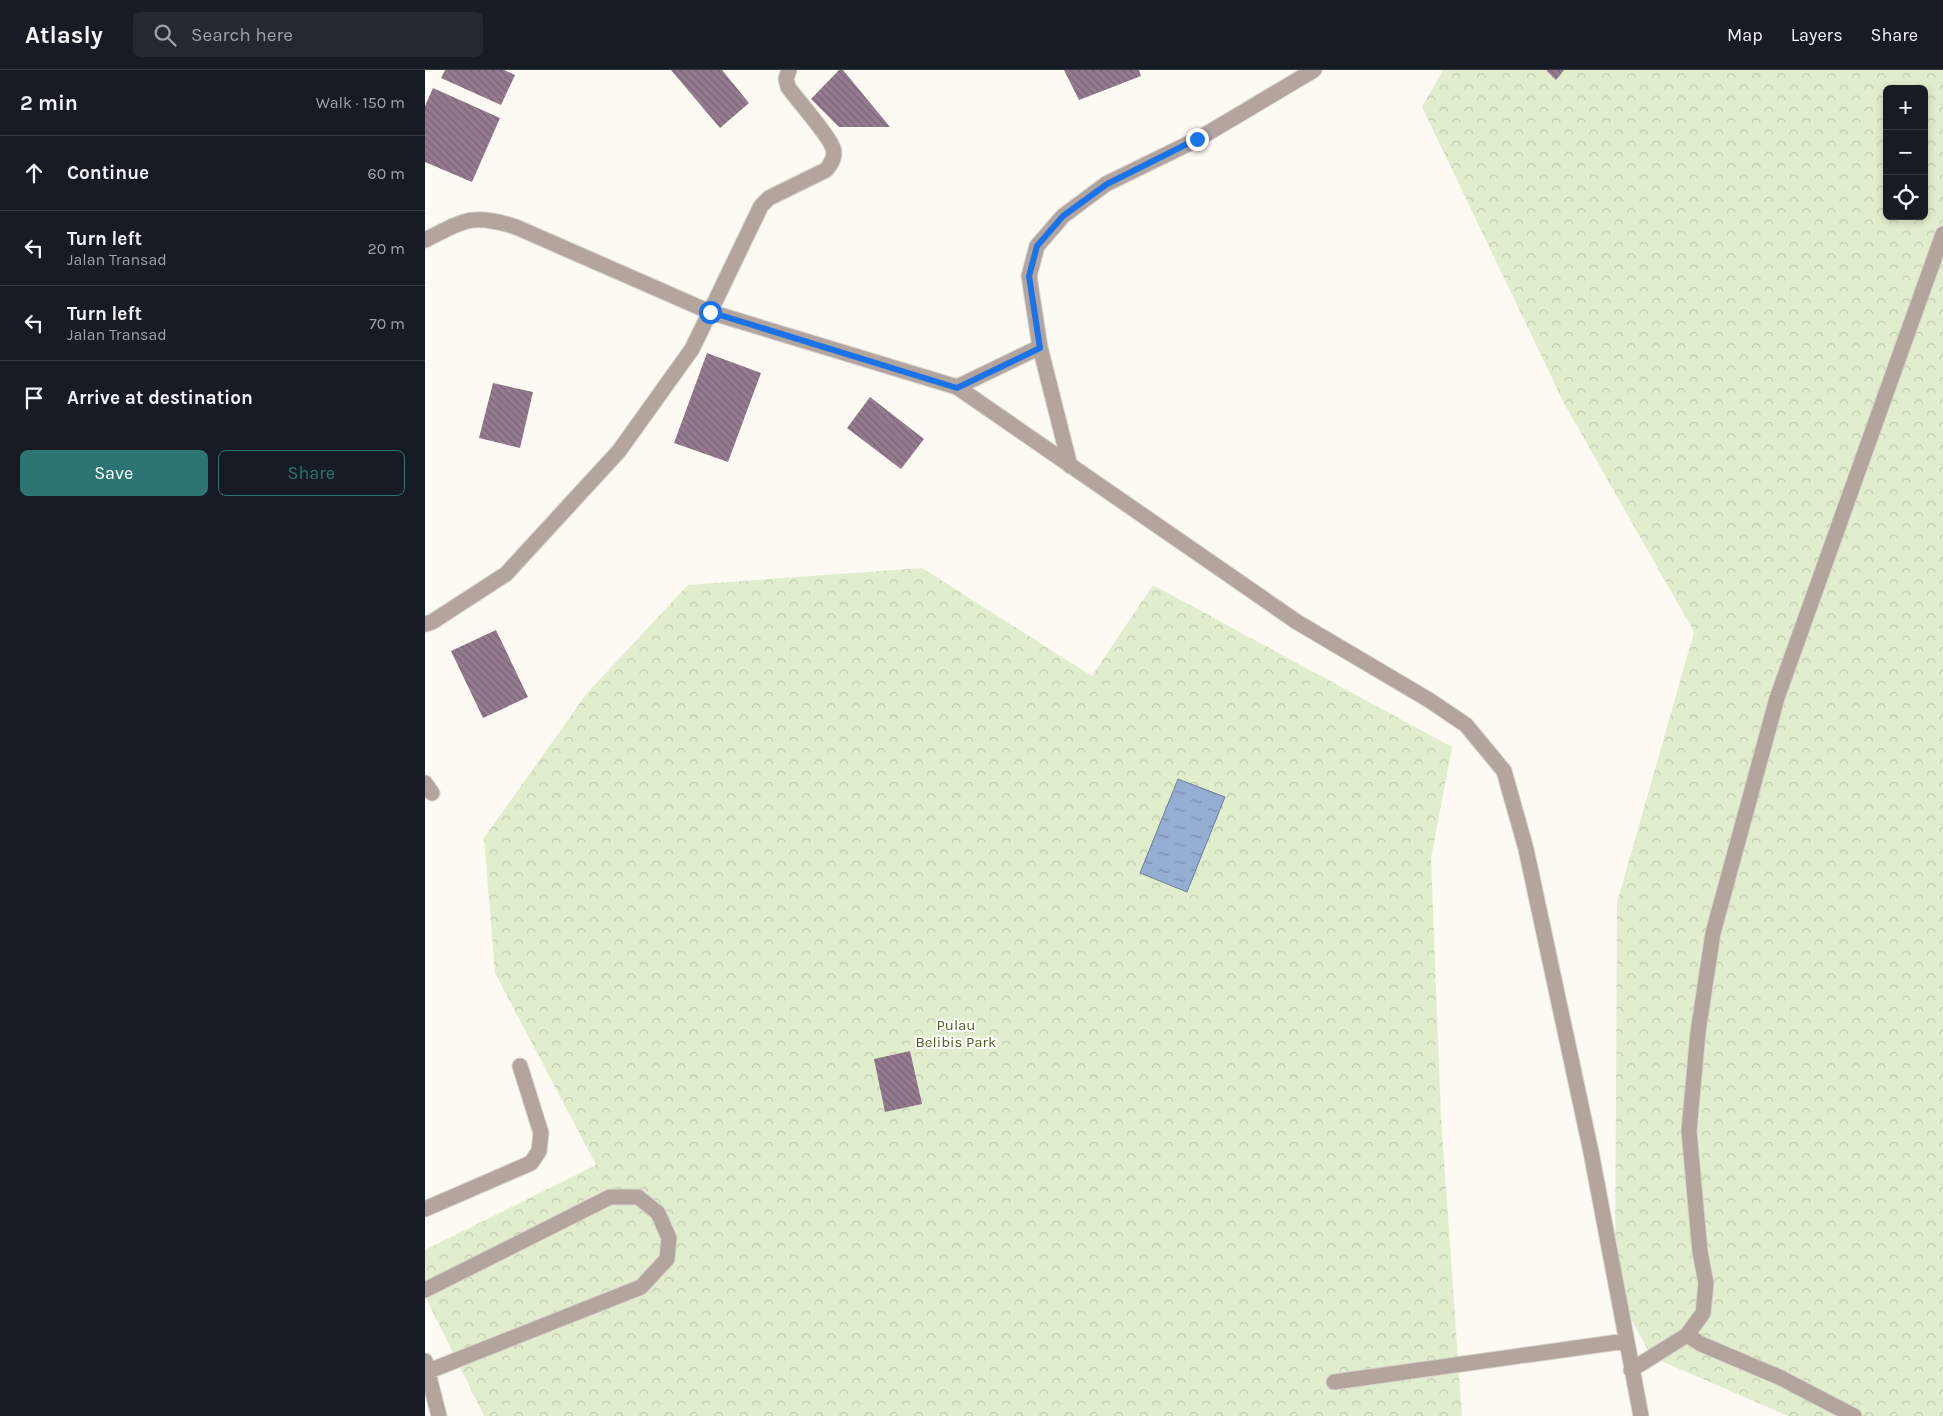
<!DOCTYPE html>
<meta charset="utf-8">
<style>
:root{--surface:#171b24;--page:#242831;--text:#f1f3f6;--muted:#9ea1a6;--line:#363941;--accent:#2c7572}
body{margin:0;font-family:Karla,sans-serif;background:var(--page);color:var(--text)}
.controls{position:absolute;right:15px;top:15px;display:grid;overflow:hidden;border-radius:8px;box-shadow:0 2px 8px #0003}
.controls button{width:45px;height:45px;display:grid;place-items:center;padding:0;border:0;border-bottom:1px solid var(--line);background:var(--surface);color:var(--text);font:25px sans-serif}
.stop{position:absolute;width:15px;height:15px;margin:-11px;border:4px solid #1a73e8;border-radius:50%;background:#fff}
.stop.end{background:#1a73e8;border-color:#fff;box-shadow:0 1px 5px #0008}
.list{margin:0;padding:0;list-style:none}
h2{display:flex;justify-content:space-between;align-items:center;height:65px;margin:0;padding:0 20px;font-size:21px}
h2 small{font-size:16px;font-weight:400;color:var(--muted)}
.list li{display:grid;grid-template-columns:32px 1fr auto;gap:15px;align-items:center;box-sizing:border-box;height:75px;padding:0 20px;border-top:1px solid var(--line)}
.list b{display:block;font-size:19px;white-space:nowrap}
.list p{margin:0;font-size:16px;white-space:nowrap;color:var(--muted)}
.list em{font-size:16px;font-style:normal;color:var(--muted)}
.actions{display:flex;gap:10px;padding:15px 20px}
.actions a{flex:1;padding:11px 0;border:1px solid var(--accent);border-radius:8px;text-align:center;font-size:18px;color:var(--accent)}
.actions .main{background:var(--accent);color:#fff}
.icon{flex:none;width:28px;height:28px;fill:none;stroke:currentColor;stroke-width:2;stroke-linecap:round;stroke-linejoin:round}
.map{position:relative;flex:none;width:1518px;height:1346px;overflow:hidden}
header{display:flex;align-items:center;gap:30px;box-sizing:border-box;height:70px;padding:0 25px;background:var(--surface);border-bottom:1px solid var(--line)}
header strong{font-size:24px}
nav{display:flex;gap:28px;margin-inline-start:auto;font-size:18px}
.search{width:350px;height:45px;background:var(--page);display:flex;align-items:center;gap:12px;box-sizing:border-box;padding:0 18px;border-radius:8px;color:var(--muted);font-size:19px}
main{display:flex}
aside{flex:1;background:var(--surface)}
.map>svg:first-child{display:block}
</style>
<header>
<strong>Atlasly</strong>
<div class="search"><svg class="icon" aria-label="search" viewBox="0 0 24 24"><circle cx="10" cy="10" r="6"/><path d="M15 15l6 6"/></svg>Search here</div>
<nav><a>Map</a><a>Layers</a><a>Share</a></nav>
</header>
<main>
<aside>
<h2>2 min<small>Walk · 150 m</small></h2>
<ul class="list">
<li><svg class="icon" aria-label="ahead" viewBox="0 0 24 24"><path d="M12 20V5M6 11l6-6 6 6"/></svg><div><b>Continue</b></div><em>60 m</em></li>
<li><svg class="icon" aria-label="left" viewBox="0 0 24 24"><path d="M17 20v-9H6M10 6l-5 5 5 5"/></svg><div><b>Turn left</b><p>Jalan Transad</p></div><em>20 m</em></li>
<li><svg class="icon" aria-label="left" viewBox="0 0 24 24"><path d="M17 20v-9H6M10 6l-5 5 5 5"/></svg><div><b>Turn left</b><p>Jalan Transad</p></div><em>70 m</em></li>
<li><svg class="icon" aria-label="arrive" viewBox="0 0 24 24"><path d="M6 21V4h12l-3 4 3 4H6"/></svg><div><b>Arrive at destination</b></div></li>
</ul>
<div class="actions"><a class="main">Save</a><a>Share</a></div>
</aside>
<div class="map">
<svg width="1518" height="1346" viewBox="0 0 1518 1346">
<defs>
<pattern id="park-crowns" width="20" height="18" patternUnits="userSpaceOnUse" patternTransform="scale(1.25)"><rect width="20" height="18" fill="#e1eecd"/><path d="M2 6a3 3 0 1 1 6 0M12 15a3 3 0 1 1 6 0" fill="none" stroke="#c0cbaf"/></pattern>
<pattern id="water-ripples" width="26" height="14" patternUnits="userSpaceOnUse" patternTransform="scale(1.25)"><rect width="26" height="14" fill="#95add3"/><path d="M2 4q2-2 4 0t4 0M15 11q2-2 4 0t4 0" fill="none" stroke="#798ca9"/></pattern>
<pattern id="building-back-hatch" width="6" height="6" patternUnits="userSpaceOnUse" patternTransform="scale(1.25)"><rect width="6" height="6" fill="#957b90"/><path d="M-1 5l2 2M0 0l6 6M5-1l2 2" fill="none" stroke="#796474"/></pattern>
</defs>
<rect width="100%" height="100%" fill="#fdf9f3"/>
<path fill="url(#park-crowns)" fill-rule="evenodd" d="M 1018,0 L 1518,0 L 1518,1346 L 1363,1346 L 1227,1287 L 1190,1221 L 1192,833 L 1269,562 L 1139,333 L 997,37 ZM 1462,19 L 1499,19 L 1499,146 L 1462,146 Z
M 497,498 L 667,606 L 728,515 L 1027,677 L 1006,788 L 1016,1048 L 1037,1346 L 59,1346 L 0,1226 L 0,1180 L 171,1095 L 70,903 L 59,768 L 162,623 L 263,515 Z"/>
<path fill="url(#water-ripples)" stroke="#707f97" d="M 753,709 L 800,727 L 762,822 L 715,803 Z"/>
<path fill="url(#building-back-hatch)" d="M 20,0 L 79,0 L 90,5 L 76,35 L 16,8 Z
M 246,0 L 297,0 L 324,33 L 295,58 Z
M 414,0 L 418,0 L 465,57 L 414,57 L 386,29 Z
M 639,0 L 714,0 L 716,6 L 654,30 Z
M 1121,0 L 1139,0 L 1131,10 Z
M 8,18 L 75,48 L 47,112 L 0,92 L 0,36 Z
M 282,283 L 336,303 L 303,392 L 249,373 Z
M 68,313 L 108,322 L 95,378 L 54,368 Z
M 445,327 L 499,369 L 476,399 L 422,358 Z
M 71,560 L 103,627 L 58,648 L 26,581 Z
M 485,981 L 497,1034 L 460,1042 L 449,989 Z"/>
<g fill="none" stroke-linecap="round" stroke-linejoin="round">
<defs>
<path id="minor" d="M 0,170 C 40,150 47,143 91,157 L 285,242 L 336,136 L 344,128 L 401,100 C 406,94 411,87 408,78 C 403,64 373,31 363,17 L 361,9 L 364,0
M 532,317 L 615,277
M 645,396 L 615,277 L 604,206 L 612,176 L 638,146 L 681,114 L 773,69 L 889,0
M 0,554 L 7,552 L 81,504 L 194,381 L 267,279 L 285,242 L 532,317 L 872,552 L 1004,630 L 1041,655 L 1079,701 L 1101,779 L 1166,1082 L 1216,1346
M 0,713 L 7,723
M 0,1139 L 106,1093 L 114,1081 L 116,1063 L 95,996
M 0,1220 L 185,1127 L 213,1127 L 233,1143 L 244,1168 L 242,1189 L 216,1217 L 4,1301
M 1262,1265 L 1276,1274 L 1354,1307 L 1429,1346
M 0,1291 L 14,1346
M 1206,1300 L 1262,1265 L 1278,1243 L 1281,1213 L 1275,1182 L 1264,1061 L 1273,962 L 1288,863 L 1352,628 L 1518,164
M 909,1312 L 1201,1271"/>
</defs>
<use href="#minor" stroke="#d9d4ce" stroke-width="17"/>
<use href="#minor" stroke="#b3a49e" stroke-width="15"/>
</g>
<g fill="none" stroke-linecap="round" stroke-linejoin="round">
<path stroke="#1a73e8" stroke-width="6" d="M 285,242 L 532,318 L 615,278 L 604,206 L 612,176 L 638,146 L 682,114 L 772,69"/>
</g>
<g text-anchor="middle" stroke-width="4" stroke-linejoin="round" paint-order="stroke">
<g font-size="15" fill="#4b5f22" stroke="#fff">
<text x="531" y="960">Pulau<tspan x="531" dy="17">Belibis Park</tspan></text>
</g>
</g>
</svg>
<div class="controls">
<button>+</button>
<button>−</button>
<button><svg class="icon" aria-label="locate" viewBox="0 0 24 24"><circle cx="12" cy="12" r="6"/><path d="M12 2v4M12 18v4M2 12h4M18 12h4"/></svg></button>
</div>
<div class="stop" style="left:285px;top:242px"></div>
<div class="stop end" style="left:772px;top:69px"></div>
</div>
</main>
